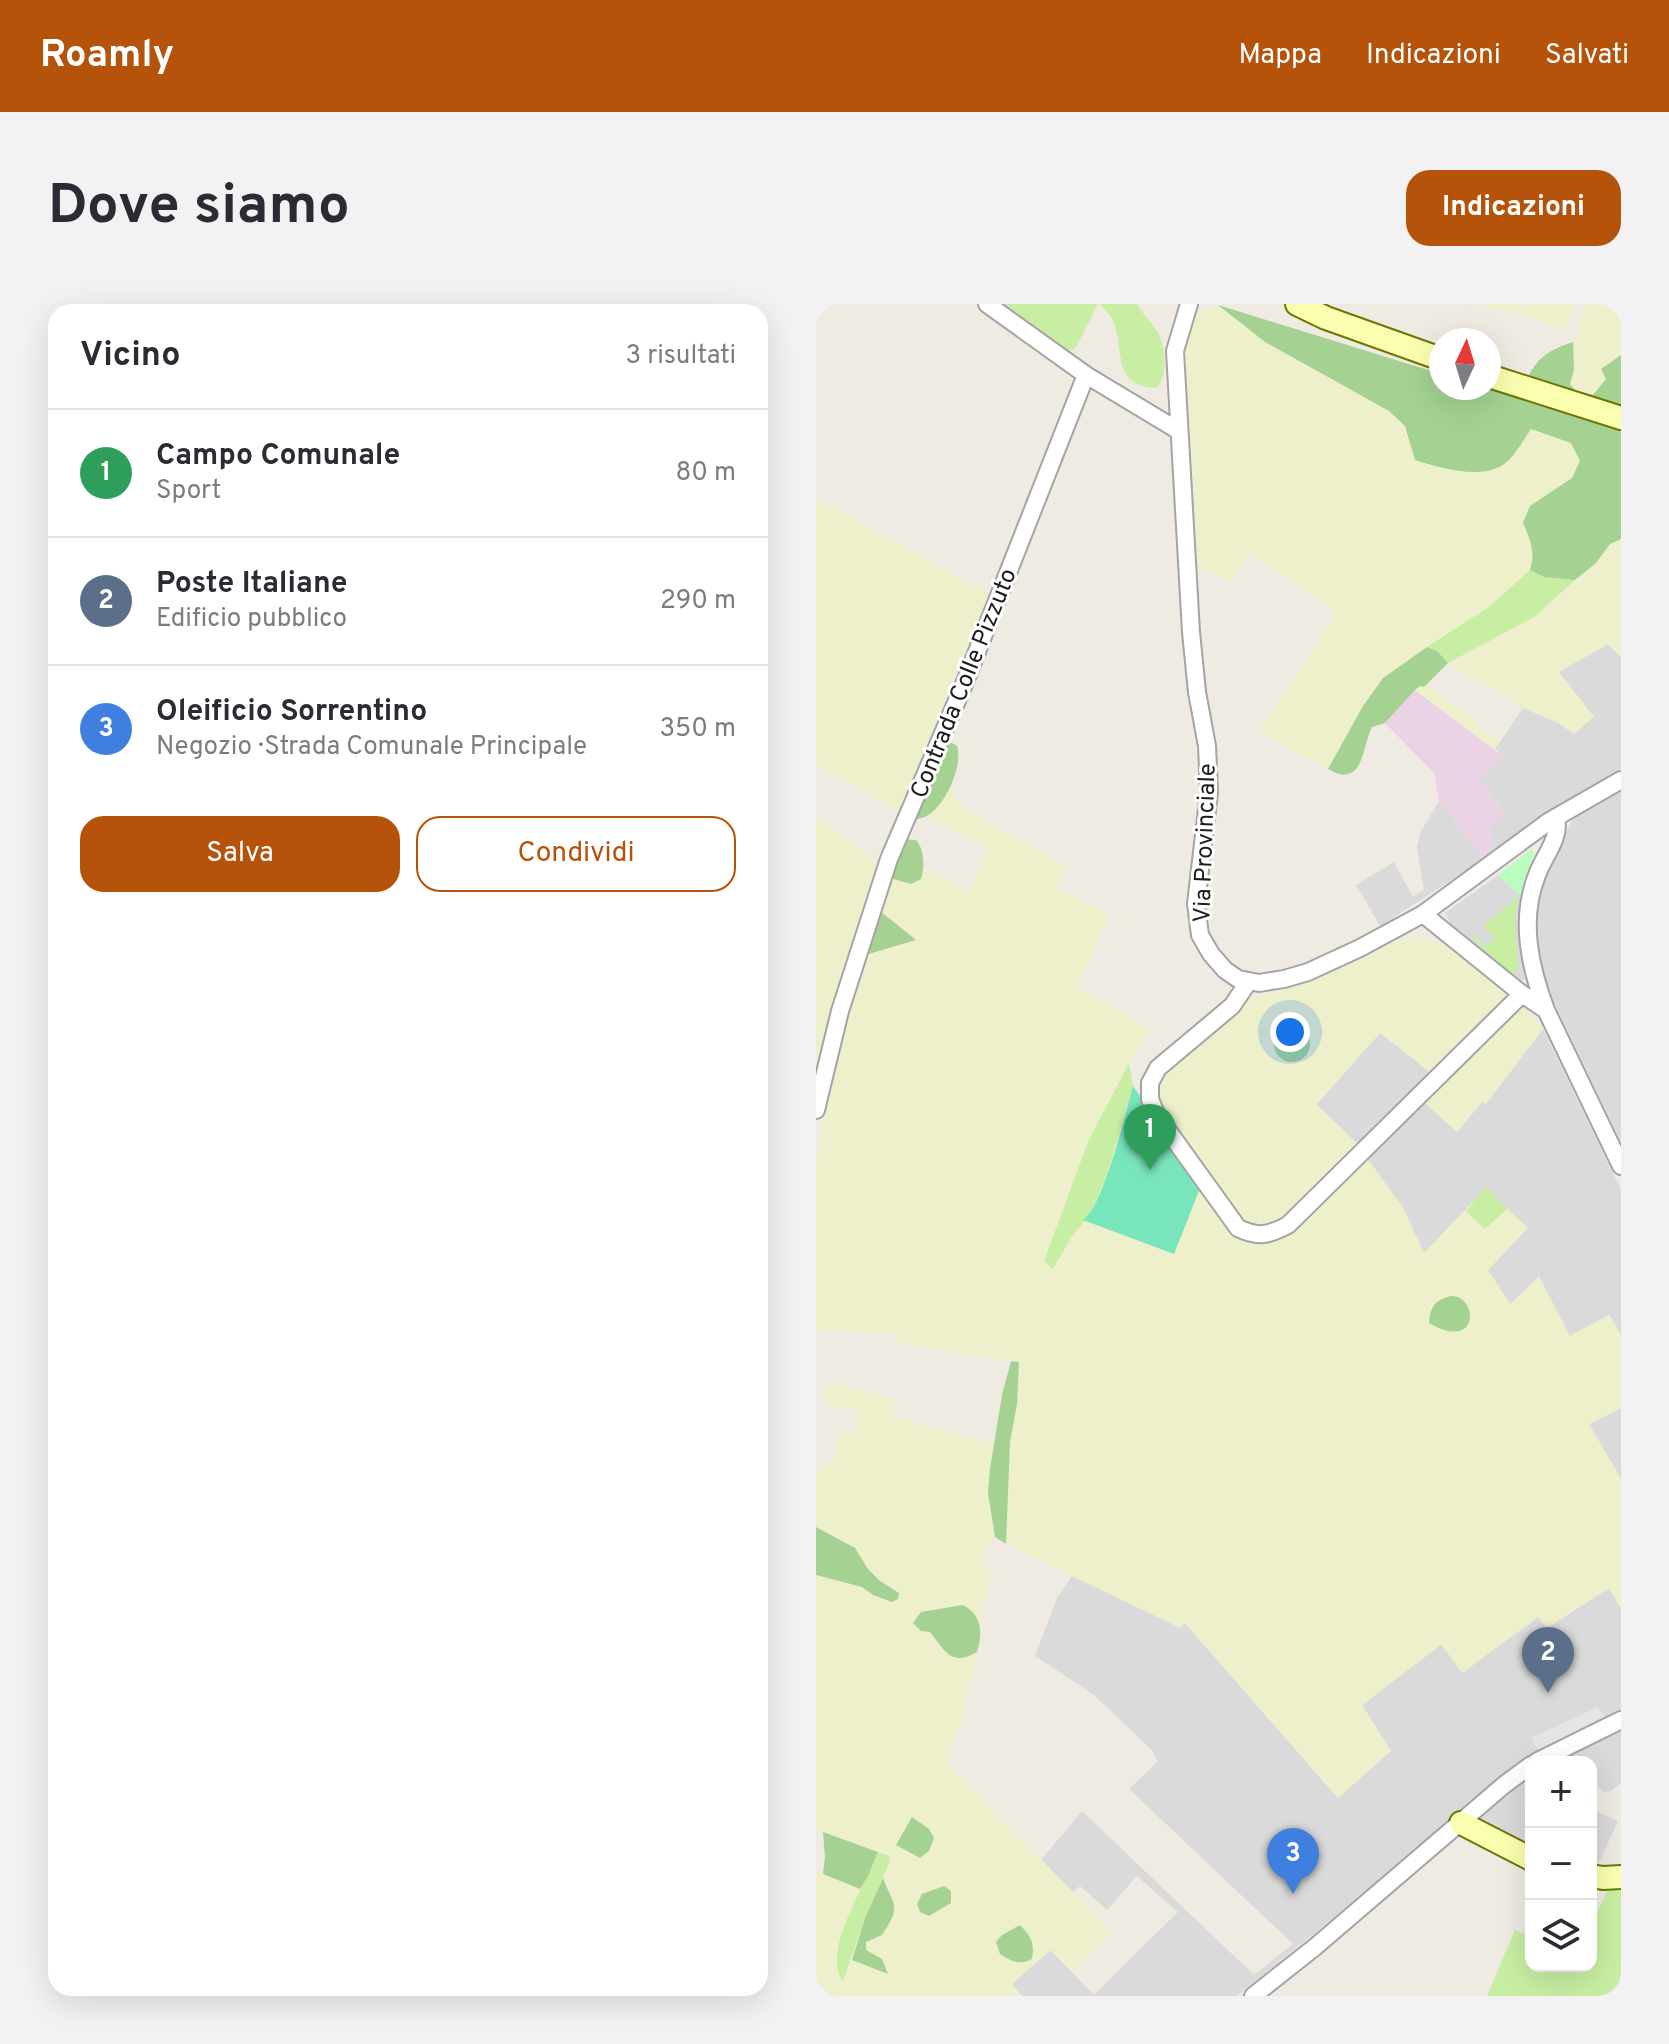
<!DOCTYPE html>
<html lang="it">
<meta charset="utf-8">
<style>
:root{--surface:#fff;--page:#f2f2f3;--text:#2b2b33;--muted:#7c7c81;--line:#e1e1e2;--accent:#b45309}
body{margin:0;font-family:Overpass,sans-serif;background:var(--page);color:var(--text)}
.controls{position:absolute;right:24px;bottom:24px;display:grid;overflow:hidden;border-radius:16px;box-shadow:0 8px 32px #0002}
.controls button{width:72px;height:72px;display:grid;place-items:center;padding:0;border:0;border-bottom:2px solid var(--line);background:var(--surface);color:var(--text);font:40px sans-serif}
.compass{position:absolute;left:613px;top:24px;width:72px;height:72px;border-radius:50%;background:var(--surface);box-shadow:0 8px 32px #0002;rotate:4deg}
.you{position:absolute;left:474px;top:728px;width:28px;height:28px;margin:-20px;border:6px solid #fff;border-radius:50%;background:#1a73e8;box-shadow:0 0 0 12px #1a73e833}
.badge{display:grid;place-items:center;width:52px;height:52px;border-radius:50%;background:var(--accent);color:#fff;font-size:26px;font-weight:700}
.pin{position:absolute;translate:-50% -66px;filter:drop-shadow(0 2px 4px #0008)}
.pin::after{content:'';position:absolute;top:42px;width:28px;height:24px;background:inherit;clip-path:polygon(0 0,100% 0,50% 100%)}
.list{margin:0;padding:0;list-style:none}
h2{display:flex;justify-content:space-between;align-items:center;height:104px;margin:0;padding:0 32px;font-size:34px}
h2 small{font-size:26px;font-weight:400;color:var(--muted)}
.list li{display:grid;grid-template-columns:52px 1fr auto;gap:24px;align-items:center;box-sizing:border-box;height:128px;padding:0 32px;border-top:2px solid var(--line)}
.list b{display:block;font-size:30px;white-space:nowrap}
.list p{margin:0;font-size:26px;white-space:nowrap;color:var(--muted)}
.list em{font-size:26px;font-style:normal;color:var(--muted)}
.actions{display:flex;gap:16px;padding:24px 32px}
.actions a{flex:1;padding:18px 0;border:2px solid var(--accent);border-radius:24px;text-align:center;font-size:28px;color:var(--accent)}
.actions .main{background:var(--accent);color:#fff}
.icon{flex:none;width:44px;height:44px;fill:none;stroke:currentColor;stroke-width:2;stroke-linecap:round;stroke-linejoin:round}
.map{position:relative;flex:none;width:805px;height:1692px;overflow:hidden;border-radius:24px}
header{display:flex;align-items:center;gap:48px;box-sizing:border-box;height:112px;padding:0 40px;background:var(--accent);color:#fff}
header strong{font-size:38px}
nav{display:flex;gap:44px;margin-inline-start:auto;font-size:28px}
.intro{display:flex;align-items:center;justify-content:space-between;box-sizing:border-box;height:192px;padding:0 48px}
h1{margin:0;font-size:56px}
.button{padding:20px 36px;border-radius:24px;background:var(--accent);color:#fff;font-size:28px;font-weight:700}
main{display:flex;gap:48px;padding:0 48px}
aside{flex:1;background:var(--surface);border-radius:24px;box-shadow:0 8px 32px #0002}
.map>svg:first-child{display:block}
</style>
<header>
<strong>Roamly</strong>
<nav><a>Mappa</a><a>Indicazioni</a><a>Salvati</a></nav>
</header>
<div class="intro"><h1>Dove siamo</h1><a class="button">Indicazioni</a></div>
<main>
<aside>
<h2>Vicino<small>3 risultati</small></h2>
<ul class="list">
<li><span class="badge" style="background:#2e9e5b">1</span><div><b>Campo Comunale</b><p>Sport</p></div><em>80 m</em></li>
<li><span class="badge" style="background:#5c6f8a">2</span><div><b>Poste Italiane</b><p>Edificio pubblico</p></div><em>290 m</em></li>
<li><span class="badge" style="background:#3f7fe0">3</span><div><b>Oleificio Sorrentino</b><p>Negozio · Strada Comunale Principale</p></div><em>350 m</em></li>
</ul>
<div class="actions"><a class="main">Salva</a><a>Condividi</a></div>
</aside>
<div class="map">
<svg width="805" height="1692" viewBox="0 0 805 1692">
<rect width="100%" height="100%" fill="#efebe2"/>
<path fill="#dbdada" d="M 792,340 L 805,353 L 805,464 L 722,514 L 670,554 L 564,622 L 540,581 L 578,558 L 597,593 L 608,586 L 601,544 L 604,529 L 623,497 L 666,553 L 678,544 L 673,524 L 689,510 L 663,475 L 688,453 L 679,445 L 707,404 L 742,419 L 777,413 L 742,368 Z
M 805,485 L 805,838 L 736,694 L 718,642 L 719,602 L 732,560 L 757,515 Z
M 682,571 L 705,593 L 703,643 L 709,675 L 702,680 L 636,623 L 629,609 Z
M 727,725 L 805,886 L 805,1031 L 793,1011 L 754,1032 L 694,1000 L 672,966 L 711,924 L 670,884 L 608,949 L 587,904 L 551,854 L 606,796 L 641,828 L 666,798 L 670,799 Z
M 565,728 L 616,770 L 546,844 L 500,801 Z
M 805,1104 L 805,1175 L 773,1120 Z
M 256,1272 L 364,1323 L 369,1319 L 522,1494 L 574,1447 L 546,1401 L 626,1340 L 646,1369 L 722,1313 L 731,1324 L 793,1284 L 805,1304 L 805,1406 L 716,1451 L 678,1477 L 549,1588 L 421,1692 L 206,1692 L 195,1680 L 235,1646 L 278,1691 L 362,1608 L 321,1572 L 291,1606 L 264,1582 L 257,1588 L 225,1556 L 266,1507 L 438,1671 L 477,1640 L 313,1485 L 341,1458 L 337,1447 L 278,1391 L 219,1352 L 241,1294 Z
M 805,1421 L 805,1479 L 795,1487 L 787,1488 L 775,1474 L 775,1458 L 731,1458 Z
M 715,1471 L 715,1542 L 662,1516 Z
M 775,1505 L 802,1517 L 780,1565 L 775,1563 Z"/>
<path fill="#e9d3e5" d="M 599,386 L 689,454 L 663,475 L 689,511 L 673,524 L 678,544 L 666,553 L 623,497 L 618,469 L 569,419 Z"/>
<path fill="#edf0cb" d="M 660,0 L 758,0 L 750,27 L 708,11 Z
M 771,0 L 805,0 L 805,51 L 786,65 L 790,75 L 777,91 L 760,87 L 754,79 L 758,66 L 757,38 Z
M 402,1 L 449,38 L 573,107 L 589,122 L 599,156 L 627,164 L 693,156 L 715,125 L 755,139 L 764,157 L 756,174 L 714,203 L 707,219 L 715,236 L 718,253 L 714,266 L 673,303 L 567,374 L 547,402 L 512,465 L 443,429 L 520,308 L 433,249 L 415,277 L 382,264 L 369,29 L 375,11 Z
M 0,194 L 173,290 L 83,507 L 0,461 Z
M 805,235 L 805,353 L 792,340 L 743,368 L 778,413 L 758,430 L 742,419 L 707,403 L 632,360 L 718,313 L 780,259 L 795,240 Z
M 611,380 L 684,437 L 679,445 L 599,386 Z
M 133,485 L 149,505 L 251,562 L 240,583 L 293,610 L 261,683 L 335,726 L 313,759 L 272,838 L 237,936 L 255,934 L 267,916 L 358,950 L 386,879 L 414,919 L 448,935 L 551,854 L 587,904 L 608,949 L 650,907 L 669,925 L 691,905 L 712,924 L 672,966 L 694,1000 L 723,972 L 754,1032 L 793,1011 L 805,1031 L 805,1104 L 773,1120 L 805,1175 L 805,1304 L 793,1284 L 731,1324 L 722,1313 L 646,1369 L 625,1340 L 546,1401 L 575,1447 L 522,1494 L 369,1319 L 364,1324 L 190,1240 L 194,1138 L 201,1100 L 203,1058 L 82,1039 L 78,1029 L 0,1026 L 0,858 L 18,760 L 46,652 L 92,630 L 59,603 L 70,573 L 91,580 L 108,567 L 107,564 L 154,587 L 172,545 L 111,513 Z
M 0,512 L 64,560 L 33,649 L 0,778 Z
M 600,633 L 625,639 L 697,694 L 616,770 L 564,729 L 500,800 L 546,844 L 449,926 L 426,920 L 342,804 L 338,780 L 346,767 L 417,708 L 440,693 L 529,664 L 577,637 Z
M 703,698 L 727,725 L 670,800 L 666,798 L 641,828 L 606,796 Z
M 12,1077 L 79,1096 L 77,1112 L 179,1141 L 174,1165 L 174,1207 L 179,1233 L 172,1242 L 167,1258 L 177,1264 L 163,1319 L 161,1313 L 147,1301 L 114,1306 L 113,1328 L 126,1347 L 141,1354 L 150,1354 L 161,1348 L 149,1405 L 131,1459 L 296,1628 L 255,1667 L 234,1646 L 196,1680 L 206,1692 L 0,1692 L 0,1567 L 44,1585 L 20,1648 L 31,1672 L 36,1656 L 48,1661 L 57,1652 L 50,1647 L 50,1637 L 59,1635 L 75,1588 L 67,1574 L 74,1552 L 0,1525 L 0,1271 L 46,1283 L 57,1291 L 77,1282 L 64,1277 L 52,1265 L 38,1244 L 0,1223 L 0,1169 L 19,1153 L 24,1129 L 40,1127 L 40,1105 L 15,1102 L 8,1097 Z"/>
<path fill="#c8eea3" d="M 178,0 L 282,0 L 259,45 L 250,48 Z
M 284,0 L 321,0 C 326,10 335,17 341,27 C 350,41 352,71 341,84 C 297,82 308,51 299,22 C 297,14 290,6 284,0 Z
M 714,266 L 728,273 L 759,276 L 718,313 L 632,359 L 621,347 L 611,343 L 673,303 Z
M 702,592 L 699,615 L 702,666 L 695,670 L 655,633 L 657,631 L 670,642 L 679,634 L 667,622 Z
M 313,759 L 317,782 L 289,877 L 272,913 L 255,934 L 237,965 L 228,957 L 272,838 Z
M 670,883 L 691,905 L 669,925 L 650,907 Z
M 62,1548 L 74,1552 L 73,1560 L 49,1614 L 27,1677 C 4,1648 51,1579 62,1548 Z
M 805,1585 L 805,1692 L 671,1692 L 699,1626 L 715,1632 L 715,1662 L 775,1662 L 775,1622 L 792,1586 Z"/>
<path fill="#a5d293" d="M 402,1 L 625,70 L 625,84 L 671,84 L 805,126 L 805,235 L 794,240 L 780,259 L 759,276 L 728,273 L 714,266 C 720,248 714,235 707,219 L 714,202 L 756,174 L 764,157 L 755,139 L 715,125 C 708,135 701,148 692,157 C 669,178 625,164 599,156 L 589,122 L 573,107 L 449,38 Z
M 757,38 L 758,66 L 754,80 L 760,87 L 777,91 L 790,75 L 785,65 L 805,51 L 805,103 L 712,73 C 722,52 736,45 757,38 Z
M 611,343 L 621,347 L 632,359 L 608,383 L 604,382 L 599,386 L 569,419 L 556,423 C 546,442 548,486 512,465 L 547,402 L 567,374 Z
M 129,435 L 141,442 C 149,464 121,523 95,514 Z
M 86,535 L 100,536 C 108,544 109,564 105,575 L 95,580 L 70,573 Z
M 59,603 L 100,636 L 46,652 Z
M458 740a18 18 0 1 1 36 0a18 18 0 1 1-36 0Z
M 635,992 C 662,991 665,1049 613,1019 C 614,1003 619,996 635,992 Z
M 195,1057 L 203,1058 L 201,1100 L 194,1138 L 190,1240 L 179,1233 L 172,1189 L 174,1165 L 186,1091 Z
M 0,1223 L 39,1244 L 52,1265 L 64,1277 L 83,1289 L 82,1295 L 76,1298 L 57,1291 L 46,1283 L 0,1271 Z
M 147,1301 C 166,1311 167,1329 161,1348 C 135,1363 129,1347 114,1328 L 105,1327 L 97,1319 L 105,1308 Z
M 96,1513 L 113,1525 L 118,1534 L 113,1547 L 104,1554 L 80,1541 Z
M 7,1528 L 62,1548 L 52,1572 L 44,1585 L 7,1570 L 9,1553 Z
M 67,1574 C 78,1603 86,1601 66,1631 L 50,1638 L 50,1646 L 66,1655 L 72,1670 L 36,1656 L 49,1614 Z
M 128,1582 L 135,1587 L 135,1599 L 113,1612 L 104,1608 L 101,1600 L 106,1590 Z
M 204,1621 C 215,1633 219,1638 216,1655 C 203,1662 195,1657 184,1650 L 180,1638 L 186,1631 Z"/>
<path fill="#bafebf" d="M 716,545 L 718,550 L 707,579 L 705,593 L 682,571 Z"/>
<path fill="#78e5bb" d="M 317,782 L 386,879 L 358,950 L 267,916 C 288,902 309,810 317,782 Z"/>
<path fill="#e5e5e5" d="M 782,1403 L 789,1412 L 722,1446 L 715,1434 Z"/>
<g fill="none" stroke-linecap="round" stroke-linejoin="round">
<defs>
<path id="street" d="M 171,0 L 270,71 L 363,127
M 373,0 L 359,47 L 375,328 L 381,388 L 391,442 L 393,488 L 380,600 L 384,631 L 395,650 L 409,666 L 422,675 L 443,679 L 468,675 L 492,668 L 544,644 L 607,610 L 732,518 L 805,476
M 607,610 L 706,690 L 730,706 L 805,862
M 433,677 L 416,702 L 342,764 L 334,779 L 334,795 L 340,810 L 422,924 C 442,934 453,931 472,921 L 706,690
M 730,706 C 714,663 703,616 721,571 C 728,551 745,535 740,513
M 0,806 L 24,707 L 73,555 L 149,378 L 270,71
M 720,1458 L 805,1416
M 437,1692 L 499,1643 L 688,1481 L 715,1461"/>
<path id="secondary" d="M 481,0 L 510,14 L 625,55
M 673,72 L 805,114
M 645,1519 L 715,1555
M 775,1572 L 787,1574 L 805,1573"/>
</defs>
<use href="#street" stroke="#a4a4a4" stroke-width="20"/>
<use href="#secondary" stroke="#6b7800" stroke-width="26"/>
<use href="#street" stroke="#fff" stroke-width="16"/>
<use href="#secondary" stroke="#faffb0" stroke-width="22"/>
</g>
<g text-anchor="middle" stroke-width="6" stroke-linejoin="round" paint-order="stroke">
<g font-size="24" fill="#1d1d1d" stroke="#fff">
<text transform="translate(147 379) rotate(-68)" y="8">Contrada Colle Pizzuto</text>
<text transform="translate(388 539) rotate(-88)" y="8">Via Provinciale</text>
</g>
</g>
</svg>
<div class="controls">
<button>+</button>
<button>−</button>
<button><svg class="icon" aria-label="layers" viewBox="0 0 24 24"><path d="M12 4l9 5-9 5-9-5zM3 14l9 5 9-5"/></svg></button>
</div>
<svg class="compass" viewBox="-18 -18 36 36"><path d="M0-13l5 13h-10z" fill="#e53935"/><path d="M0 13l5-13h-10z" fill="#7c7c81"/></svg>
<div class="you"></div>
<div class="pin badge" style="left:334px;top:866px;background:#2e9e5b">1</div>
<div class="pin badge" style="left:732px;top:1389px;background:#5c6f8a">2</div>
<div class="pin badge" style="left:477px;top:1590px;background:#3f7fe0">3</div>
</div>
</main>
